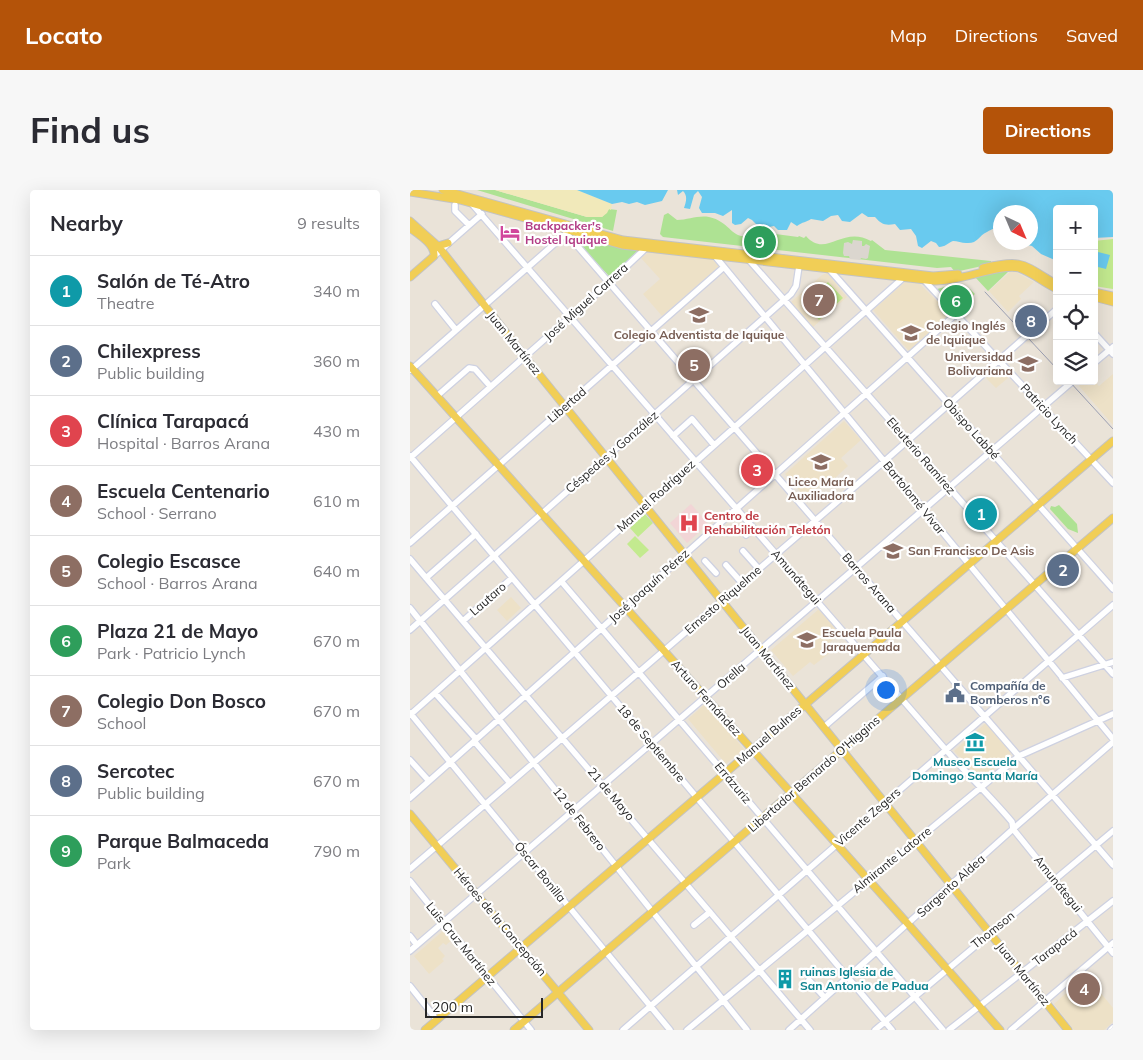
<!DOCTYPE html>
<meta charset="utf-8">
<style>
:root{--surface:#fff;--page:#f7f7f7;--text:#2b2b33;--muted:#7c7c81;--line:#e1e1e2;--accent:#b45309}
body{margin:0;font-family:Mulish,sans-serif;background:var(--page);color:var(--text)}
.controls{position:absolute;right:15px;top:15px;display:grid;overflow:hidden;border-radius:5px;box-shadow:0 5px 20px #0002}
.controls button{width:45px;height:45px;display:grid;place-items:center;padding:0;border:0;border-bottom:1px solid var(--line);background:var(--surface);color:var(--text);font:25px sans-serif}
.compass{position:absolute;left:583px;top:15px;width:45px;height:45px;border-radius:50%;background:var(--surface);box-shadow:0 5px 20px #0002;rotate:136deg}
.scale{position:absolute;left:15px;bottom:12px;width:118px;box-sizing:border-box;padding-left:5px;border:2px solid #272727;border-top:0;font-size:14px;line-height:18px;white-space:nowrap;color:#272727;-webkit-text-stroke:4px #fff;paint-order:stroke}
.you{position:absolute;left:475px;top:499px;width:18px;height:18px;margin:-12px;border:4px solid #fff;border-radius:50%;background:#1a73e8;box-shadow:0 0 0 8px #1a73e833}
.badge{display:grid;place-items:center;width:32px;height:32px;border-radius:50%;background:var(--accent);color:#fff;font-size:16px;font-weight:700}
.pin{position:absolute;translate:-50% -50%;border:2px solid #fff;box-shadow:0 1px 5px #0006}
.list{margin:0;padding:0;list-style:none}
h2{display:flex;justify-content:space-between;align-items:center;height:65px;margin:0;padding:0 20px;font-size:21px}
h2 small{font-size:16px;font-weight:400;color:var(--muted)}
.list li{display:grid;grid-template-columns:32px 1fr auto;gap:15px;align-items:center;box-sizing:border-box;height:70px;padding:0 20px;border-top:1px solid var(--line)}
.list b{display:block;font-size:19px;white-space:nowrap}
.list p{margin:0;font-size:16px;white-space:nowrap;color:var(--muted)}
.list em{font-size:16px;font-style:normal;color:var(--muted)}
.icon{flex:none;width:28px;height:28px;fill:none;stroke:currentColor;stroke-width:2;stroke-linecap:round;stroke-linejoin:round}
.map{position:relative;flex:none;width:703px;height:840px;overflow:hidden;border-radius:5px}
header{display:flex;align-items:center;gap:30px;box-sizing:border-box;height:70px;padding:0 25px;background:var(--accent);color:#fff}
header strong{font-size:24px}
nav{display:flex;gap:28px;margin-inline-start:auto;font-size:18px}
.intro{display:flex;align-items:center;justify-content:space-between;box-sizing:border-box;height:120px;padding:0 30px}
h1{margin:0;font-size:35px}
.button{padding:12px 22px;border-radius:5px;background:var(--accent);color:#fff;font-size:18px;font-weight:700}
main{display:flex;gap:30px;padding:0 30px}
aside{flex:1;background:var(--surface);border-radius:5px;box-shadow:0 5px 20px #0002}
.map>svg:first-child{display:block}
</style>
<header>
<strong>Locato</strong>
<nav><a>Map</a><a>Directions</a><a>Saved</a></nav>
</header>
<div class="intro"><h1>Find us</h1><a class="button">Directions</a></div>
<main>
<aside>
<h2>Nearby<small>9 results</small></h2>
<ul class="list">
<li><span class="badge" style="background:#0f9aa8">1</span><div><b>Salón de Té-Atro</b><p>Theatre</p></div><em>340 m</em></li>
<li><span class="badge" style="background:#5c6f8a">2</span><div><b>Chilexpress</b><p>Public building</p></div><em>360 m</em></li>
<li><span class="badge" style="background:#e0444e">3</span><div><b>Clínica Tarapacá</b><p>Hospital · Barros Arana</p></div><em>430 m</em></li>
<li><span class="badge" style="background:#8d6e63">4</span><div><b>Escuela Centenario</b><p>School · Serrano</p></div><em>610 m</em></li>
<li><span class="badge" style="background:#8d6e63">5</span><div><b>Colegio Escasce</b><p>School · Barros Arana</p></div><em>640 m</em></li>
<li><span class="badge" style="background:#2e9e5b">6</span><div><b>Plaza 21 de Mayo</b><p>Park · Patricio Lynch</p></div><em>670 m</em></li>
<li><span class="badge" style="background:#8d6e63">7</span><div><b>Colegio Don Bosco</b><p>School</p></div><em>670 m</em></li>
<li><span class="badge" style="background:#5c6f8a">8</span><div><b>Sercotec</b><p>Public building</p></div><em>670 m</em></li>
<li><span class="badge" style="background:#2e9e5b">9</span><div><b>Parque Balmaceda</b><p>Park</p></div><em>790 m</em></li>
</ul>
</aside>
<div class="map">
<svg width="703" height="840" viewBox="0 0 703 840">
<rect width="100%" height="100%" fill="#eae3d8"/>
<path fill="#ede1c7" d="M 239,62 L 302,68 L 310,76 L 252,126 L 233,104 L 250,89 L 231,68 Z
M 602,80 L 624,92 L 609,106 L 611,109 L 598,122 L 579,101 Z
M 417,83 L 437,107 L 403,137 L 380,113 L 412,85 Z
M 495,92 L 510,94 L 540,124 L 499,161 L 463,120 Z
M 589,178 L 598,188 L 586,198 L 576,188 Z
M 703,184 L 703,235 L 669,196 L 673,191 L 684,191 L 689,196 Z
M 434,231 L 451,250 L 431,268 L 438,276 L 424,289 L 421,286 L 396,308 L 375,284 Z
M 101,407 L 111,418 L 97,431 L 87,420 Z
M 409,419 L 430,443 L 416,456 L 421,462 L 404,475 L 400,472 L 383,486 L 361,460 Z
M 295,514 L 334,559 L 316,574 L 278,529 Z
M 577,532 L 602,562 L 571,590 L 544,561 Z
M 34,740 L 42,750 L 36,755 L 33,753 L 28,758 L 35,766 L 32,769 L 34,771 L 19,784 L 4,766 Z
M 676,785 L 703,818 L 703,832 L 694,840 L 664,840 L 644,814 Z"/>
<path fill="#f2d5d6" d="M 281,314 L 298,334 L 277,353 L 260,333 Z"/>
<path fill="#aee293" d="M 67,0 L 85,0 L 177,27 L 192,27 L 199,19 L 207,20 L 203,41 Z
M 258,23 L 267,30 C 278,30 288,25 299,27 C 326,33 319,58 357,40 L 358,43 L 388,47 L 389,46 L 394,48 L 396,46 C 416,69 432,35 461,51 L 462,50 L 475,60 L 581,71 L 581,74 L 545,82 L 541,77 L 527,78 L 253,47 L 250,44 L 254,25 Z
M 166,46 L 202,56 L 227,60 L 228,62 L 200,87 L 164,49 Z
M 597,80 L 599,81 L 578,101 L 565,87 Z
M 539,96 L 560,99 L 565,104 L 544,119 L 527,100 L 527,99 Z
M 649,315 L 667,334 L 668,343 L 658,339 L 640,319 L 641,316 L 645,317 Z"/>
<path fill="#f1e9ba" d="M 85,0 L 167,0 L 202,14 L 201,20 L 199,19 L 197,23 L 192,27 L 177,27 Z"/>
<path fill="#c3ea8f" d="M 703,49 L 703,99 L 684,96 L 684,51 Z
M 418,92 L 433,108 L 409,130 L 395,113 Z
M 235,324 L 243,333 L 228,347 L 220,338 Z
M 225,346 L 239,360 L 230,368 L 217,354 Z"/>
<path fill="#dbd6cf" d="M 443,50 L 452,51 L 452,56 L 454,56 L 456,54 L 460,56 L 458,68 L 456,69 L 451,68 L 450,70 L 440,69 L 439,66 L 434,66 L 433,63 L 434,53 L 438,52 L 442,54 Z"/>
<path fill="#69caef" d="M 167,0 L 258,0 L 252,11 L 235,15 L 227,12 L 219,14 L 212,12 L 202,14 Z
M 267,0 L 703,0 L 703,47 L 684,48 L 684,19 L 647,19 L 647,71 L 631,64 L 622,56 L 609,53 L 620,52 L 620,22 L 590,22 L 590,34 C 584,40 583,38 577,42 C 568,46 568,54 556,53 C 552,53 547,51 543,51 C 538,53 535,57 529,57 L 526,53 L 521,51 L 512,58 L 508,56 L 506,46 L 501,39 L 490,40 L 485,34 C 475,36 471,34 465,27 L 458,27 L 452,23 L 440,32 L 432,31 L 428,25 L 421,26 L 413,31 L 401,29 C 397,32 392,32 387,36 L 381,32 L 377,40 L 368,40 L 364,36 L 359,37 L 356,35 L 348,36 L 342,30 L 338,28 L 331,34 L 325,35 L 322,33 L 322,20 L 313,26 L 305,23 L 292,23 L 289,18 L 292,7 L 288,1 L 284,5 L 280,19 L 274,18 C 276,12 278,6 273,1 L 268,5 Z
M 684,61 L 700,65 L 696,79 L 684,76 Z"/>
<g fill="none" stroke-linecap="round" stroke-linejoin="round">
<defs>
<path id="minor" d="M 62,14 L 536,560 C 558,585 581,607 602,632 L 603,639 L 703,763
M 45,15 L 45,21 L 59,35
M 157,44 L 703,675
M 24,66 L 72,24
M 305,66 L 703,549
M 339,70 L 703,484
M 419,79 L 703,399
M 514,90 L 703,293
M 25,114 L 46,140
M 684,143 L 703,164
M 684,173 L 703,157
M 1,180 L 159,41
M 27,206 L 59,178 L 65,179 L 80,196
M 263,246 L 282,229 L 304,255
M 0,266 L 482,840
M 0,268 L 204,88 L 236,58 L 236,56
M 336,345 L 343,338
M 0,353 L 314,77
M 333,361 L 349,379
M 0,369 L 400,840
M 295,371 L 306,383
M 316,375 L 332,393
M 16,388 L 66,344
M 151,391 L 533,840
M 0,418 L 337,840
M 53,431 L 102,388
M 0,440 L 381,104 L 386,96 L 389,76
M 652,488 L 703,472
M 25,503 L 66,549
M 0,523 L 260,840
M 0,525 L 493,88
M 414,537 L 473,486
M 64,551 L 100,593
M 0,570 L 19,591
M 0,608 L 546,124
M 0,679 L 470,275 L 647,119
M 0,691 L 121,840
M 284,735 L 300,722
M 0,746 L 7,755
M 0,761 L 663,191
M 399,790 L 415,808
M 0,796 L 27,830
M 213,840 L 703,415
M 277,840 L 609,566 L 703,524
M 379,840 L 603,639 L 703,552
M 465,840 L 703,641
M 539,840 L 703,711
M 601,840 L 703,753
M 701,840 L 703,838"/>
<path id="major" d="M 33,0 L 213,50 L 523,86 L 548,84
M 0,2 L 50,10 L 212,55 L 525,91 C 548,92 592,73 609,78 C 623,83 634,93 647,99
M 0,31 L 28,56 L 115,167 L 658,840
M 0,38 C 9,45 25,54 24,66 L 0,87
M 28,56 L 38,53
M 573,78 C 611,69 612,73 644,93
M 684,102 L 703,106
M 684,107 L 703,112
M 0,176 L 498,734 L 590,840
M 0,624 L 179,840
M 15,840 L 703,251
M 104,840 L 703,328"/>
</defs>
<use href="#minor" stroke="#ced1e1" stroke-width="8"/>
<use href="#major" stroke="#c3c3c3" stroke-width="9"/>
<use href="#minor" stroke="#fff" stroke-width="5.5"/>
<use href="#major" stroke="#f1ce56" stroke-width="7"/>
<path stroke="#9b9fb2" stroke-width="1" d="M 575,102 L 647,179
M 659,191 L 703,239"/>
</g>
<defs>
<symbol id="hotel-bare" viewBox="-9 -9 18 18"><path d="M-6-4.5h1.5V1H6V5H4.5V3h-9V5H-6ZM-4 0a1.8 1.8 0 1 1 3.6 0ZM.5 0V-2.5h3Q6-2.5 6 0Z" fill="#d1479c" stroke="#fff" stroke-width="2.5" paint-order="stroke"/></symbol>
<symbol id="school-bare" viewBox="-9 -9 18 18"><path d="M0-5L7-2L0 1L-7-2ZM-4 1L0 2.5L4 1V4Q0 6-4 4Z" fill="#8d6e63" stroke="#fff" stroke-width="2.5" paint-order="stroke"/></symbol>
<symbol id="university-bare" viewBox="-9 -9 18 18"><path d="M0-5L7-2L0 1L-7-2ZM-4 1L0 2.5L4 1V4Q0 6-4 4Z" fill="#8d6e63" stroke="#fff" stroke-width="2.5" paint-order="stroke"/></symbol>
<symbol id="hospital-bare" viewBox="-9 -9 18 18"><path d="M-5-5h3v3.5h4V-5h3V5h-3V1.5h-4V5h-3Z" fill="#e0444e" stroke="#fff" stroke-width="2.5" paint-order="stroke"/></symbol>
<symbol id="civic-bare" viewBox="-9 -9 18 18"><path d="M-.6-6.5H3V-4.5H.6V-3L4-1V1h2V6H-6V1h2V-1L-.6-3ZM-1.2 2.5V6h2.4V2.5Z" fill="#5c6f8a" stroke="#fff" stroke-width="2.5" paint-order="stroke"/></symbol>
<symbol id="museum-bare" viewBox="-9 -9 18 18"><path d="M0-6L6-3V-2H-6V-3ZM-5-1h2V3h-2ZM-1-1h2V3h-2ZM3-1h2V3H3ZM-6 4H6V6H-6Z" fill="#0f9aa8" stroke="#fff" stroke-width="2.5" paint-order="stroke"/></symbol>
<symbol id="building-bare" viewBox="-9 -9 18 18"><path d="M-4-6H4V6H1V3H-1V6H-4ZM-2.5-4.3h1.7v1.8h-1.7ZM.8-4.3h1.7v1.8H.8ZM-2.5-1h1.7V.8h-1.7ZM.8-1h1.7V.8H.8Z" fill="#0f9aa8" stroke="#fff" stroke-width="2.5" paint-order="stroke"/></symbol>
</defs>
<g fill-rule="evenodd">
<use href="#hotel-bare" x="86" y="29" width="28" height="28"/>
<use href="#school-bare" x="275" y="111" width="28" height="28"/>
<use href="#school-bare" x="487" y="129" width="28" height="28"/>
<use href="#university-bare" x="604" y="160" width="28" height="28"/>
<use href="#school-bare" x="397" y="258" width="28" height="28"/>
<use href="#hospital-bare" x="265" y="319" width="28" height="28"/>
<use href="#school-bare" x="469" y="347" width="28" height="28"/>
<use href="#school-bare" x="383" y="436" width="28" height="28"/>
<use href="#civic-bare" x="531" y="489" width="28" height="28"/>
<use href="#museum-bare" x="551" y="538" width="28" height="28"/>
<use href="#building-bare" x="361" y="775" width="28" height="28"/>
</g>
<g text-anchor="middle" stroke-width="4.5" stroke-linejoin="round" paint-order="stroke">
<g font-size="12" font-weight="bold" fill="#b23c85" stroke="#fff" text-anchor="start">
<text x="115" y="40">Backpacker's<tspan x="115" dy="14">Hostel Iquique</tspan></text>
</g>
<g font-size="12" fill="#272727" stroke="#fff">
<text transform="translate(176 112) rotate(-42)" y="4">José Miguel Carrera</text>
<text transform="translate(104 153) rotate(51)" y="4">Juan Martínez</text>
<text transform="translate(157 215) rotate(-41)" y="4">Libertad</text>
<text transform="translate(639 224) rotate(47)" y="4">Patricio Lynch</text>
<text transform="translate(561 239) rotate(48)" y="4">Obispo Labbé</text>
<text transform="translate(202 262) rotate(-41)" y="4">Céspedes y González</text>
<text transform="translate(511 266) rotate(49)" y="4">Eleuterio Ramírez</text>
<text transform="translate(246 306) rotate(-42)" y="4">Manuel Rodríguez</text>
<text transform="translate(504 308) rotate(51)" y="4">Bartolomé Vivar</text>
<text transform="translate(386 387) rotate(49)" y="4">Amunátegui</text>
<text transform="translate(459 393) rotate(49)" y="4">Barros Arana</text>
<text transform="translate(239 396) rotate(-42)" y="4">José Joaquín Pérez</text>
<text transform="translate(78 409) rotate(-41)" y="4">Lautaro</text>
<text transform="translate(313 410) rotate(-41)" y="4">Ernesto Riquelme</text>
<text transform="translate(358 468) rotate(51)" y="4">Juan Martínez</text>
<text transform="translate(321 486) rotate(-41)" y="4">Orella</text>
<text transform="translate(296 508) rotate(48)" y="4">Arturo Fernández</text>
<text transform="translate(359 545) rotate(-41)" y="4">Manuel Bulnes</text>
<text transform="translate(241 553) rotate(50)" y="4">18 de Septiembre</text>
<text transform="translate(404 584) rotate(-41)" y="4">Libertador Bernardo O'Higgins</text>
<text transform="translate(323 593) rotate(50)" y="4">Errázuriz</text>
<text transform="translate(201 604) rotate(50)" y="4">21 de Mayo</text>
<text transform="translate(458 627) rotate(-41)" y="4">Vicente Zegers</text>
<text transform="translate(169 629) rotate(52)" y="4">12 de Febrero</text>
<text transform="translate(482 670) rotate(-39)" y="4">Almirante Latorre</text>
<text transform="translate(130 682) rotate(51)" y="4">Óscar Bonilla</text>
<text transform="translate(648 694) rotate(51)" y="4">Amunátegui</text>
<text transform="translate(541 696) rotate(-42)" y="4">Sargento Aldea</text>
<text transform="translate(90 732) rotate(50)" y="4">Héroes de la Concepción</text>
<text transform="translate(583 740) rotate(-39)" y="4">Thomson</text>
<text transform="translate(51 754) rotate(51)" y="4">Luis Cruz Martínez</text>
<text transform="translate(645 757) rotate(-38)" y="4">Tarapacá</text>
<text transform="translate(613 784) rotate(51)" y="4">Juan Martínez</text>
</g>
<g font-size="12" font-weight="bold" fill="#785e54" stroke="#fff" text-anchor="start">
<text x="516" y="140">Colegio Inglés<tspan x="516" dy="14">de Iquique</tspan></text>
<text x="289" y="149" text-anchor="middle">Colegio Adventista de Iquique</text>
<text x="603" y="171" text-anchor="end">Universidad<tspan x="603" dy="14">Bolivariana</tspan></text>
<text x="411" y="296" text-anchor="middle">Liceo María<tspan x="411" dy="14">Auxiliadora</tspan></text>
<text x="498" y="365">San Francisco De Asis</text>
<text x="412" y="447">Escuela Paula<tspan x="412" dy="14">Jaraquemada</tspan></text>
</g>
<g font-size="12" font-weight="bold" fill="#be3a42" stroke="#fff" text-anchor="start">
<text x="294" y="330">Centro de<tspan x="294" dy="14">Rehabilitación Teletón</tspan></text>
</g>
<g font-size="12" font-weight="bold" fill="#4e5e75" stroke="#fff" text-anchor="start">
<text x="560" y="500">Compañía de<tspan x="560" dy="14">Bomberos n°6</tspan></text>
</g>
<g font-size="12" font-weight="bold" fill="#0d838f" stroke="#fff">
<text x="565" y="576">Museo Escuela<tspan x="565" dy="14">Domingo Santa María</tspan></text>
<text x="390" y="786" text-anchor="start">ruinas Iglesia de<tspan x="390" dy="14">San Antonio de Padua</tspan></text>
</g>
</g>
</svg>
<div class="controls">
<button>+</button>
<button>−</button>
<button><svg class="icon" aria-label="locate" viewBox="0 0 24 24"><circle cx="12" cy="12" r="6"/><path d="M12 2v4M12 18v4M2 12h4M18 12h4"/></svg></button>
<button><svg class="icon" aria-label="layers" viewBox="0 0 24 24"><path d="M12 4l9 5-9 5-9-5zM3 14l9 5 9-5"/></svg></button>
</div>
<svg class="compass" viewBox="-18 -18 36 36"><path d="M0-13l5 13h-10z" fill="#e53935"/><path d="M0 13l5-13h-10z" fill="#7c7c81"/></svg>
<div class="scale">200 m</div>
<div class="you"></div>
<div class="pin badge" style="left:571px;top:324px;background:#0f9aa8">1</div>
<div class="pin badge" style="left:653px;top:380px;background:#5c6f8a">2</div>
<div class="pin badge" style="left:347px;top:280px;background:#e0444e">3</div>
<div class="pin badge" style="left:674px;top:799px;background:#8d6e63">4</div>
<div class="pin badge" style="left:284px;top:175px;background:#8d6e63">5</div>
<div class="pin badge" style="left:546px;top:111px;background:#2e9e5b">6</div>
<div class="pin badge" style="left:409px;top:110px;background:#8d6e63">7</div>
<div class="pin badge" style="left:621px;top:131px;background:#5c6f8a">8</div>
<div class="pin badge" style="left:350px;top:52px;background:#2e9e5b">9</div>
</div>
</main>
